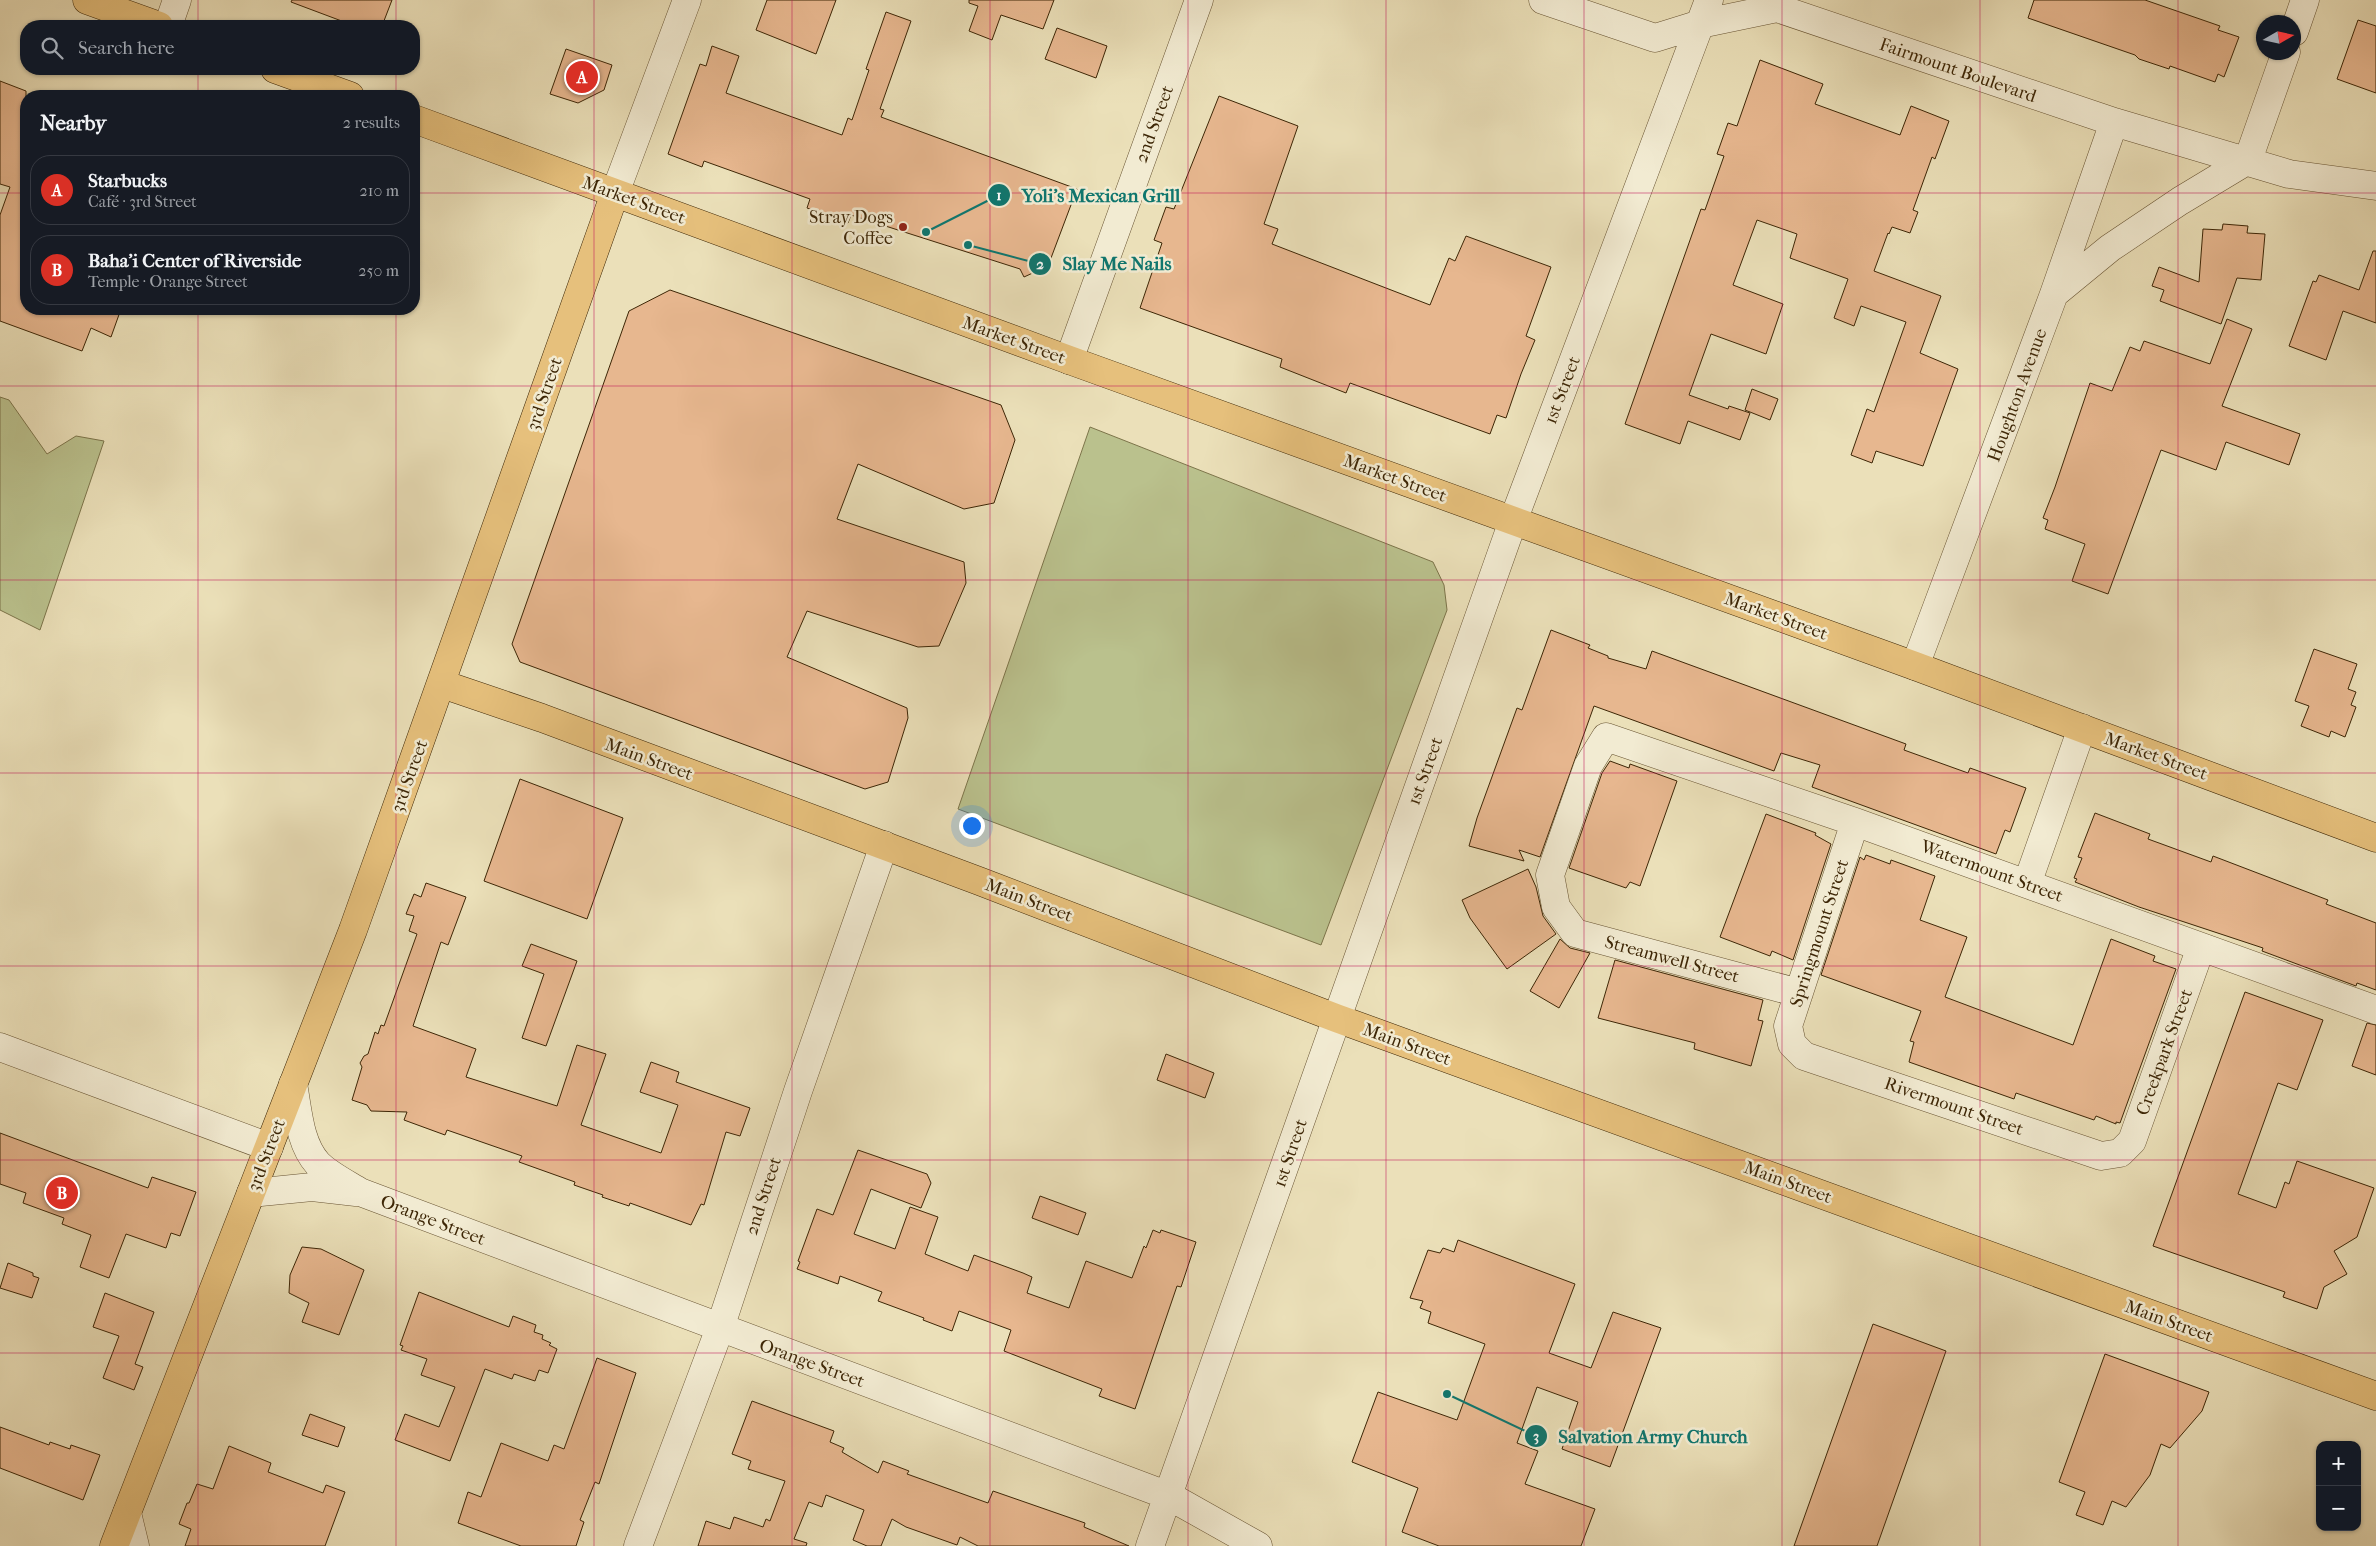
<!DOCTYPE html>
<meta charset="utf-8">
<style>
:root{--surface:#171b24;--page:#20242c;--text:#f1f3f6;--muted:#9ea1a6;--line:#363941;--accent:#d93025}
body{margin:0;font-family:"IM FELL French Canon",serif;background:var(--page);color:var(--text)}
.controls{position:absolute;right:15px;bottom:15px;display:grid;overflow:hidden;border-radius:10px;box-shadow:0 1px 4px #0004}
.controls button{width:45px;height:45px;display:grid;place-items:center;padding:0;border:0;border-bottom:1px solid var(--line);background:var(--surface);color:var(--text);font:25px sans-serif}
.compass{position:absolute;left:2256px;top:15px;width:45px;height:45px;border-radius:50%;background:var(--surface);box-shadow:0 1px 4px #0004;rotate:81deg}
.you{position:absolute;left:971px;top:825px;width:18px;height:18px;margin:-12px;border:4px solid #fff;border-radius:50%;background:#1a73e8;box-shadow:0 0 0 8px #1a73e833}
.badge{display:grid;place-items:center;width:32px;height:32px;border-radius:50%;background:var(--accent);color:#fff;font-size:16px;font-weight:700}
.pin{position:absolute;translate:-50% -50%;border:2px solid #fff;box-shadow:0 1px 5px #0006}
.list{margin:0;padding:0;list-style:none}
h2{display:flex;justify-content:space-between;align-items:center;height:65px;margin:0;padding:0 20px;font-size:21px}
h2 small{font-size:16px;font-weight:400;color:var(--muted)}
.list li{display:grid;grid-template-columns:32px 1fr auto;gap:15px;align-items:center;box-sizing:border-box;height:70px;margin:0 10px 10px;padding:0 10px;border:1px solid var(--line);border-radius:20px}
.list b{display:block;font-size:19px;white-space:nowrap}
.list p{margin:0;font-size:16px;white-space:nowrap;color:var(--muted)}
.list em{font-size:16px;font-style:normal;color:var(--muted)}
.icon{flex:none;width:28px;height:28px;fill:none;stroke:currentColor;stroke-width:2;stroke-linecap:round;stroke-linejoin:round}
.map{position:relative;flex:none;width:2376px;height:1546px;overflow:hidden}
.search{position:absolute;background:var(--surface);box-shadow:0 1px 4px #0004;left:20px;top:20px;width:400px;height:55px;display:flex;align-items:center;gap:12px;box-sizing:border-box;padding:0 18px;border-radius:20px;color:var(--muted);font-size:19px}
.panel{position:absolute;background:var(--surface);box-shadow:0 1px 4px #0004;left:20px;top:90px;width:400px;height:225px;border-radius:20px}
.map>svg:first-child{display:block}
</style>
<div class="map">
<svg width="2376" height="1546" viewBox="0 0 2376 1546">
<rect width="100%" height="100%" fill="#ebe0b9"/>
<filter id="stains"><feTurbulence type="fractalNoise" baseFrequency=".004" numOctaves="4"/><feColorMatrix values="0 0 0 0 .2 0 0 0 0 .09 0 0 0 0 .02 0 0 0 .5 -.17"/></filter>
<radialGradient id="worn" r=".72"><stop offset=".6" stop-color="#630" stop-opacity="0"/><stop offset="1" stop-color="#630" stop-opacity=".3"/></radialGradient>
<path fill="#bac18d" stroke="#7c744a" d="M 0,397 L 9,400 L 47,454 L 76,436 L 104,441 L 40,630 L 0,610 Z
M 1090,427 L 1433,562 L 1444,585 L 1447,610 L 1321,945 L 958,809 Z"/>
<path fill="#e7b78f" stroke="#3d2606" d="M 292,0 L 392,0 L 382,26 L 355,26 L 291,2 Z
M 767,0 L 836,0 L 816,54 L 756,30 Z
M 969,0 L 1054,0 L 1043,29 L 1001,15 L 992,40 L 969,31 L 978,6 L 969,3 Z
M 2034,0 L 2145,0 L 2220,26 L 2218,30 L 2239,37 L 2224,77 L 2218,74 L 2215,82 L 2170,66 L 2169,69 L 2139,59 L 2135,55 L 2028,18 Z
M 886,12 L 911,21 L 880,109 L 884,110 L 881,117 L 1077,189 L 1048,266 L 1024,277 L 1020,269 L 851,215 L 848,223 L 807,208 L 810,199 L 704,161 L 702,167 L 668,154 L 700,64 L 706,66 L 712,46 L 739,56 L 726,93 L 842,135 L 848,118 L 852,120 L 869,70 L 866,69 Z
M 2358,20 L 2376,26 L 2376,93 L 2337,79 Z
M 1057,28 L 1107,46 L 1096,78 L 1045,59 Z
M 566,49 L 612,65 L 604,90 L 578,103 L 550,94 Z
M 1760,60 L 1823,84 L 1815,104 L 1900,135 L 1911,106 L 1949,121 L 1935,159 L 1932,157 L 1913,210 L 1918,212 L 1910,233 L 1892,227 L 1889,234 L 1888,233 L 1874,271 L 1941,296 L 1920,353 L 1958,369 L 1923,466 L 1876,451 L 1872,463 L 1851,455 L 1867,409 L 1874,412 L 1906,322 L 1861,306 L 1854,326 L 1834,318 L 1848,279 L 1790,258 L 1797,234 L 1757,220 L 1733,285 L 1783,304 L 1766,354 L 1711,334 L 1689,395 L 1728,409 L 1729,406 L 1750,413 L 1740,440 L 1688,421 L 1680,444 L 1625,424 L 1701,209 L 1705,210 L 1724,156 L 1717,154 L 1728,123 L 1737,126 Z
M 0,81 L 26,91 L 26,309 L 121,309 L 111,337 L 91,328 L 82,351 L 0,321 L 0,215 L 10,187 L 0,184 Z
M 1219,96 L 1298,126 L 1264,224 L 1278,229 L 1272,244 L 1430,305 L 1449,258 L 1455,261 L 1466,236 L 1551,267 L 1526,336 L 1535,340 L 1521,374 L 1506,418 L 1497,415 L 1490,434 L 1350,383 L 1346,393 L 1280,367 L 1282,359 L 1140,308 L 1162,243 L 1154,240 L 1166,207 L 1174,209 Z
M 2223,224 L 2248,226 L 2247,233 L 2265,234 L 2261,280 L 2237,278 L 2221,324 L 2160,301 L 2164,290 L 2152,286 L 2159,267 L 2199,282 L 2203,229 L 2222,230 Z
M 2373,251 L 2376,251 L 2376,323 L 2343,311 L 2326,360 L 2289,346 L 2313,281 L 2316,282 L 2319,275 L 2359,290 Z
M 670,290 L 1001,405 L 1015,440 L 994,503 L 964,509 L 858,464 L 837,519 L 964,562 L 966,583 L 939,646 L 918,647 L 807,611 L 787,657 L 907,708 L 908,718 L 888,782 L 865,789 L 520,662 L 512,644 L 629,311 Z
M 2227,319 L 2252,329 L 2222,406 L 2300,434 L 2289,465 L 2226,442 L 2216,470 L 2161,450 L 2108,594 L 2072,581 L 2085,544 L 2045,529 L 2048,520 L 2043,518 L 2055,487 L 2090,383 L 2112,391 L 2130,347 L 2140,351 L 2144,341 L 2210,364 Z
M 1752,389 L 1778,399 L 1770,420 L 1745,410 Z
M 1551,630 L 1590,645 L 1588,648 L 1608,656 L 1608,658 L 1646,669 L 1652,651 L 1906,744 L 1904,750 L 1968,773 L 1970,768 L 2026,788 L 2010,832 L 2005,830 L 1996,854 L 1812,787 L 1820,765 L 1781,753 L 1774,771 L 1594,706 L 1540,857 L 1519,850 L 1524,861 L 1469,846 L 1477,818 L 1517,708 L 1522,710 Z
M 2314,649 L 2357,664 L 2348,689 L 2356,692 L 2351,705 L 2356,707 L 2345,737 L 2331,731 L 2329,737 L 2301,726 L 2309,706 L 2295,701 Z
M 1610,761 L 1629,768 L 1630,764 L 1677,781 L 1640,886 L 1630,882 L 1626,888 L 1569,868 L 1602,773 Z
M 520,779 L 623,818 L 587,919 L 484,881 Z
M 2095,813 L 2150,834 L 2148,839 L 2211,862 L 2213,856 L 2328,900 L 2326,904 L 2376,923 L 2376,990 L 2357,983 L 2356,986 L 2262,951 L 2263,948 L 2139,907 L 2075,882 L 2077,879 L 2074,878 L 2082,858 L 2078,857 Z
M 1766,814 L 1816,833 L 1815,835 L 1831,844 L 1793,960 L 1772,951 L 1770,956 L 1720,937 Z
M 1866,855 L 1890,864 L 1891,860 L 1935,876 L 1920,920 L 1967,937 L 1945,997 L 2073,1045 L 2111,939 L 2155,956 L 2153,961 L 2176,969 L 2120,1123 L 2116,1122 L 2116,1124 L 2096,1116 L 2094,1120 L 2016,1093 L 2014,1099 L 1909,1062 L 1914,1042 L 1910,1041 L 1921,1011 L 1821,975 L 1860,857 L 1864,860 Z
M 1528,869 L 1536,887 L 1543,916 L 1556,934 L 1507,969 L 1470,918 L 1462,900 Z
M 426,883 L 466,897 L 448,945 L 441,942 L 413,1026 L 476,1049 L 466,1077 L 557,1106 L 577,1045 L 606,1054 L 581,1125 L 661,1153 L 678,1105 L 640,1092 L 651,1062 L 679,1072 L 676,1082 L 750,1108 L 740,1136 L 726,1132 L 704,1205 L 701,1204 L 691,1225 L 630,1203 L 629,1206 L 602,1197 L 603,1195 L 574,1185 L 575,1182 L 519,1162 L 522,1156 L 447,1130 L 445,1135 L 404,1120 L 407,1112 L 371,1111 L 367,1105 L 352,1100 L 362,1067 L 360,1063 L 364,1056 L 368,1054 L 375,1032 L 378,1034 L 381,1025 L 384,1026 L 417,934 L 409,931 L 414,916 L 406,914 L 414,894 L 421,897 Z
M 1560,939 L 1570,948 L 1590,953 L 1559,1008 L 1530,991 Z
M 531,944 L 577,961 L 546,1046 L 522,1038 L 544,974 L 522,966 Z
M 1615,960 L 1763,1000 L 1758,1020 L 1763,1021 L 1751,1066 L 1694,1049 L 1695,1043 L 1598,1018 Z
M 2245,992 L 2323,1020 L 2297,1090 L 2278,1083 L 2238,1194 L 2276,1208 L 2285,1182 L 2289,1184 L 2297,1161 L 2374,1188 L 2357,1237 L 2334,1251 L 2347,1274 L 2324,1287 L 2317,1309 L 2283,1297 L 2285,1292 L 2153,1246 Z
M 2367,1023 L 2376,1025 L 2376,1075 L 2352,1066 Z
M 1166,1054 L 1214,1073 L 1205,1098 L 1157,1080 Z
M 0,1133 L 148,1188 L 152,1177 L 196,1192 L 180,1236 L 171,1233 L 166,1248 L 126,1234 L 109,1278 L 80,1267 L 91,1235 L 62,1224 L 64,1218 L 23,1203 L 26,1193 L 0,1184 Z
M 858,1150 L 927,1174 L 931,1183 L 921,1208 L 871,1189 L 854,1234 L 895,1249 L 910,1207 L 938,1217 L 925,1254 L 968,1271 L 974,1255 L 1023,1273 L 1032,1277 L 1027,1293 L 1069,1308 L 1086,1261 L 1132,1278 L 1144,1246 L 1146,1248 L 1153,1230 L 1160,1233 L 1161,1230 L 1196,1242 L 1181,1287 L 1177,1286 L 1135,1409 L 1099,1396 L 1102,1389 L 1004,1351 L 1011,1330 L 959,1311 L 952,1331 L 923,1320 L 924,1318 L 878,1301 L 882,1292 L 840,1276 L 838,1284 L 797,1269 L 800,1262 L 798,1261 L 817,1209 L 833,1215 Z
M 1040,1196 L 1086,1213 L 1078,1235 L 1032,1218 Z
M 1458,1240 L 1575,1284 L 1549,1353 L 1591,1368 L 1613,1312 L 1661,1328 L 1610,1467 L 1562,1449 L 1578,1402 L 1537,1387 L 1517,1443 L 1538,1451 L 1525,1484 L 1595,1509 L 1581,1546 L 1439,1546 L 1402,1532 L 1418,1488 L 1352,1462 L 1378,1392 L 1457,1420 L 1485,1344 L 1428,1323 L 1431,1312 L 1420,1308 L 1423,1301 L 1410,1298 L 1428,1250 L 1440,1253 L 1443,1248 L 1454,1252 Z
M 302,1247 L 321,1249 L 364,1270 L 339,1335 L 302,1322 L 309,1303 L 289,1293 L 290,1275 Z
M 8,1263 L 33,1273 L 33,1276 L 39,1278 L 32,1298 L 0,1288 Z
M 419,1292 L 509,1327 L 513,1316 L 536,1325 L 534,1332 L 543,1335 L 542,1339 L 551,1343 L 549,1345 L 557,1349 L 548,1373 L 539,1370 L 535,1381 L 514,1374 L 512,1379 L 485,1369 L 450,1461 L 395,1440 L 405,1414 L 439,1427 L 455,1387 L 421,1375 L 427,1359 L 401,1350 L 403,1346 L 400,1345 Z
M 105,1293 L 154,1312 L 135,1364 L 143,1367 L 134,1390 L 103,1378 L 119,1336 L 93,1327 Z
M 1873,1324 L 1946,1351 L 1877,1546 L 1794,1546 Z
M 2105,1354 L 2209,1392 L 2202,1411 L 2170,1448 L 2161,1444 L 2150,1475 L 2126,1507 L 2112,1501 L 2103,1525 L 2076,1515 L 2085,1492 L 2059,1482 Z
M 597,1358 L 636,1373 L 599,1484 L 595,1482 L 580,1520 L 584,1522 L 576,1546 L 521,1546 L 458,1523 L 468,1492 L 481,1497 L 501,1443 L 548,1461 L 554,1445 L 564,1449 Z
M 752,1401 L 834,1431 L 830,1442 L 844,1448 L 842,1452 L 878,1473 L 883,1461 L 909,1471 L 907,1474 L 988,1503 L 993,1491 L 1085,1523 L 1084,1527 L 1129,1546 L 978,1546 L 960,1537 L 957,1545 L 906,1527 L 892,1519 L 881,1546 L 867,1546 L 853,1540 L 864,1510 L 826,1495 L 822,1507 L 809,1502 L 794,1539 L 807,1543 L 806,1546 L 698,1546 L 706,1521 L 730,1529 L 734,1517 L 763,1527 L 766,1519 L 770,1521 L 785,1481 L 748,1469 L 751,1461 L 732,1454 Z
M 310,1414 L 345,1427 L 338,1447 L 302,1435 Z
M 0,1427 L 49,1445 L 50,1442 L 70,1449 L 71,1445 L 100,1455 L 83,1500 L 0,1468 Z
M 229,1446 L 271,1463 L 268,1472 L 323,1493 L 326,1485 L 345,1492 L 325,1546 L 185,1546 L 191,1529 L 179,1524 L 187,1503 L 189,1503 L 197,1484 L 213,1489 Z"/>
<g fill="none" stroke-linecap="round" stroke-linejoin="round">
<defs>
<path id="minor" d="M 1543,0 L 1655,38 L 1700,24 L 1777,8 L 2114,122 L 2289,174 L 2376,186
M 168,26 L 177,0
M 2294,32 L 2305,0
M 615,193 L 687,0
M 2054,294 L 2110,248 L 2180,201 L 2248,160 L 2286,52
M 1069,360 L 1199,0
M 1915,666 L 2054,294 L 2114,122
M 1855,822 L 1788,1026 L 1792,1044 L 1804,1056 L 2101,1156 L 2120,1153 L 2132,1141 L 2201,947
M 2027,884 L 2082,728
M 1799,993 L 1575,933 L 1556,907 L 1550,875 L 1588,766 L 1606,737 L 1855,822 L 2376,1010
M 0,1047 L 269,1147
M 293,1084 C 298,1110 299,1143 318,1164 C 329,1175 347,1184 360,1192 L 1169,1496 L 1258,1546
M 251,1193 L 312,1187 L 356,1192
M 127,1513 L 135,1546
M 638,1546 L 720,1328 L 798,1091 L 884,845
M 1150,1546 L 1513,521 L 1709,0"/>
<path id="major" d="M 87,0 L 159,26
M 275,69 L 350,96
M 414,119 L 1069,360 L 1915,666 L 2376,838
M 442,684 L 542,718 L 979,881 L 1336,1018 L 2376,1396
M 114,1546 L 353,930 L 615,193"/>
</defs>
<use href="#minor" stroke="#685433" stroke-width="29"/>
<use href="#major" stroke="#3d2606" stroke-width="29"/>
<use href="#minor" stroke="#f2ebd2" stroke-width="28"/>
<use href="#major" stroke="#e6c07c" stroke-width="28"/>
</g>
<path fill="none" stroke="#c2185b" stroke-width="1" stroke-opacity="0.55" d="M 198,0 L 198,26M 396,0 L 396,26M 594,0 L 594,1546M 792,0 L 792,1546M 990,0 L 990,1546M 1188,0 L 1188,1546M 1386,0 L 1386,1546M 1584,0 L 1584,1546M 1782,0 L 1782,1546M 1980,0 L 1980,1546M 2178,0 L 2178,1546M 198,69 L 198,96M 396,69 L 396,96M 0,193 L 26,193M 414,193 L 2376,193M 198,309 L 198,1546M 396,309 L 396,1546M 0,386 L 2376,386M 0,580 L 2376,580M 0,773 L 2376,773M 0,966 L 2376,966M 0,1160 L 2376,1160M 0,1353 L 2376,1353"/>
<circle fill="#8f2418" stroke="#f2ebd2" stroke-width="2" cx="903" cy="227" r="5"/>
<g text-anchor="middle" stroke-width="5" stroke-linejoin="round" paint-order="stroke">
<g font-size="18" fill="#3d2606" stroke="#f2ebd2">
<text transform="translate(1958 70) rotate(19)" y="6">Fairmount Boulevard</text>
<text transform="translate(1154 124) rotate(-70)" y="6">2nd Street</text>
<text transform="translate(634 200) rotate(20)" y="6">Market Street</text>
<text transform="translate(1014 340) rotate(20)" y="6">Market Street</text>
<text transform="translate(1562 390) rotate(-69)" y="6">1st Street</text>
<text transform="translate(544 394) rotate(-71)" y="6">3rd Street</text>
<text transform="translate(2017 395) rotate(-70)" y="6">Houghton Avenue</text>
<text transform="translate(1395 478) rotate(20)" y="6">Market Street</text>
<text transform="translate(1776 616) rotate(20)" y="6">Market Street</text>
<text transform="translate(2156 756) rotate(20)" y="6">Market Street</text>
<text transform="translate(649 759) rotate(20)" y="6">Main Street</text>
<text transform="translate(1425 771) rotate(-70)" y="6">1st Street</text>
<text transform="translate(409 776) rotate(-70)" y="6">3rd Street</text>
<text transform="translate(1992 871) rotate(20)" y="6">Watermount Street</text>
<text transform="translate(1029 900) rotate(21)" y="6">Main Street</text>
<text transform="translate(1819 933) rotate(-72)" y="6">Springmount Street</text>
<text transform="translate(1672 959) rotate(15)" y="6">Streamwell Street</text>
<text transform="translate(1407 1044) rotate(20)" y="6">Main Street</text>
<text transform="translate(2164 1052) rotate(-70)" y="6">Creekpark Street</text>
<text transform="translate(1954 1106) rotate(19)" y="6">Rivermount Street</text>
<text transform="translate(1290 1153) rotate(-71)" y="6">1st Street</text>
<text transform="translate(266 1155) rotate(-69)" y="6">3rd Street</text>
<text transform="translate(1788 1182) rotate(20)" y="6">Main Street</text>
<text transform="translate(763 1196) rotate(-72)" y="6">2nd Street</text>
<text transform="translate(433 1220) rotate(21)" y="6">Orange Street</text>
<text transform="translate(2169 1321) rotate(20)" y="6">Main Street</text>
<text transform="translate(812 1363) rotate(20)" y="6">Orange Street</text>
</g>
<g font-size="18" fill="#3d2606" stroke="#f2ebd2" text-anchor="end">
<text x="893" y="223">Stray Dogs<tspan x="893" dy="21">Coffee</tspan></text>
</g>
</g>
<path fill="none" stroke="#0f766e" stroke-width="2" d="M926 232L999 195M968 245L1040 264M1447 1394L1536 1436"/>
<g fill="#0f766e" stroke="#f2ebd2" stroke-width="2">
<circle cx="926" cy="232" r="5"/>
<circle cx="968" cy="245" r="5"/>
<circle cx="1447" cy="1394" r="5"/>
<circle cx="999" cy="195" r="12"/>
<circle cx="1040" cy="264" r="12"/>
<circle cx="1536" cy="1436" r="12"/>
</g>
<g font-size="15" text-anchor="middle" font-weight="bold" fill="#fff">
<text x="999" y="200">1</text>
<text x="1040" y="269">2</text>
<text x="1536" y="1441">3</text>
</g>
<g font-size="19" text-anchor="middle" font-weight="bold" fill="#0f766e" stroke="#f2ebd2" stroke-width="5" stroke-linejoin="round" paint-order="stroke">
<text x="1101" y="202">Yoli's Mexican Grill</text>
<text x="1117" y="270">Slay Me Nails</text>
<text x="1653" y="1443">Salvation Army Church</text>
</g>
<rect width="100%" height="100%" filter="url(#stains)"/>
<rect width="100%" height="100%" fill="url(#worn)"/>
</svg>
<div class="controls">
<button>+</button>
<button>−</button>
</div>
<svg class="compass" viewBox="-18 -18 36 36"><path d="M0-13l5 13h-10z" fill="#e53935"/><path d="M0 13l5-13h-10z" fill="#9ea1a6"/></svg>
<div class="you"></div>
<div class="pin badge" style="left:582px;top:77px">A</div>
<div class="pin badge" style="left:62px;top:1193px">B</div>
<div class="search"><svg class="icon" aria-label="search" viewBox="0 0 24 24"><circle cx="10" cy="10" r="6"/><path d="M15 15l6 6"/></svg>Search here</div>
<section class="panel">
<h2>Nearby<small>2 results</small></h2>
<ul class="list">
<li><span class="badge">A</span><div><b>Starbucks</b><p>Café · 3rd Street</p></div><em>210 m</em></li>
<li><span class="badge">B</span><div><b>Baha'i Center of Riverside</b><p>Temple · Orange Street</p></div><em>250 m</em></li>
</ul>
</section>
</div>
